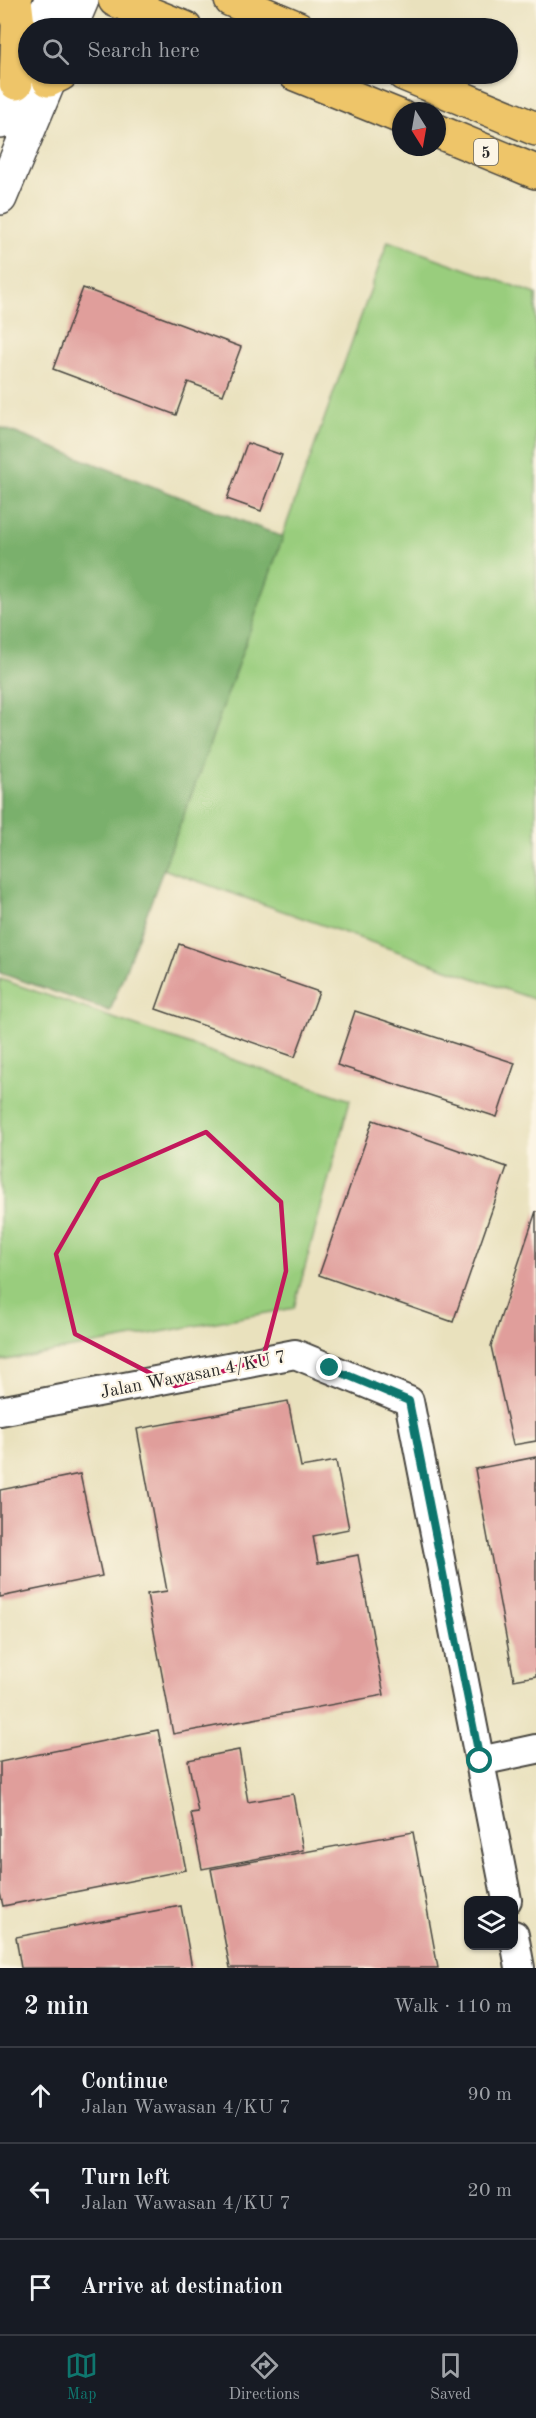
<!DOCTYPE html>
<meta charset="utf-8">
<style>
:root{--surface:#171b24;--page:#242831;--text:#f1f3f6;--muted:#9ea1a6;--line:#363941;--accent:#0f766e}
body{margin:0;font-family:"Old Standard TT",serif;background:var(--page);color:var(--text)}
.controls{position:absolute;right:18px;bottom:18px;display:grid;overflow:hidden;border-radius:12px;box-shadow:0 2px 4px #0004}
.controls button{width:54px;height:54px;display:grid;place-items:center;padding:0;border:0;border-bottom:2px solid var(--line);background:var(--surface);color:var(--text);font:30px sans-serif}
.compass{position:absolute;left:392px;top:102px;width:54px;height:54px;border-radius:50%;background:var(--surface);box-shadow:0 2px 4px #0004;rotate:169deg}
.stop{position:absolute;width:18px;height:18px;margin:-14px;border:4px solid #0f766e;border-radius:50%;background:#fff}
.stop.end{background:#0f766e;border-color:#fff;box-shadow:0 2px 6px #0008}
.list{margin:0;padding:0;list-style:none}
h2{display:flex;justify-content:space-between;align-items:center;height:78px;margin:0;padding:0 24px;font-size:26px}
h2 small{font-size:20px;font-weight:400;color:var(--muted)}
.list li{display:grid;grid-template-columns:39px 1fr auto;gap:18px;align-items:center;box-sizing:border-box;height:96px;padding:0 24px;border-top:2px solid var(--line)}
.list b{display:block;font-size:22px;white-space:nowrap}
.list p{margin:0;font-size:20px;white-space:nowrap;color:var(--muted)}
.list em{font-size:20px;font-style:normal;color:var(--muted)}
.icon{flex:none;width:33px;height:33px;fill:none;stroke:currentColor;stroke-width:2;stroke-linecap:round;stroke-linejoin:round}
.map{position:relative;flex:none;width:536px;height:1968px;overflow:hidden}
.search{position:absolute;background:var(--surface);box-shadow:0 2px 4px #0004;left:18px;right:18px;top:18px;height:66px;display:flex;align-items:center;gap:15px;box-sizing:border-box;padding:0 21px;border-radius:33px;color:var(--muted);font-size:22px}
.sheet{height:366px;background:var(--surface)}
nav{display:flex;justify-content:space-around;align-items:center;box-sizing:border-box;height:84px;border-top:2px solid var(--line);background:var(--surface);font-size:16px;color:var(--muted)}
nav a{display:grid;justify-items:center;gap:3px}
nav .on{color:var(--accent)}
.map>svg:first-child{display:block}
</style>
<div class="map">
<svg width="536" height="1968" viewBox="0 0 536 1968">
<rect width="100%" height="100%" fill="#fcf5e5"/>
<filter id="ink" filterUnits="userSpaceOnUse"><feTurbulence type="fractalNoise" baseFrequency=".0167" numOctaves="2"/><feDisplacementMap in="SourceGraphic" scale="12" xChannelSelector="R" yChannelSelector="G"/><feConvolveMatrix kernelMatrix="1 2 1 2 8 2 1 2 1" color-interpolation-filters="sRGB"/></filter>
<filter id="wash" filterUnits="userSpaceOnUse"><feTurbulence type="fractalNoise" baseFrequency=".008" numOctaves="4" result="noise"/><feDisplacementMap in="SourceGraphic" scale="24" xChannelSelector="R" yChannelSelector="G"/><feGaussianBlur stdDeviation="1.35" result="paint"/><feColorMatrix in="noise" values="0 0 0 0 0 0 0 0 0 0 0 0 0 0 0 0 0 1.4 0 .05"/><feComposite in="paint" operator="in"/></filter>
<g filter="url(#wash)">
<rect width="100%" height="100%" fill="#e9e1bd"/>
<path fill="#99cd7d" stroke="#627c54" stroke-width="1.5" d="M 388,241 L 536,294 L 536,1000 L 163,869 Z
M 0,979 L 350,1100 L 294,1308 L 0,1361 Z"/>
<path fill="#7ab06c" stroke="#526e4c" stroke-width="1.5" d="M 0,427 L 283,537 L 198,777 L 110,1011 L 0,973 Z"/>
<g id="blocks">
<path fill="#e09e9b" d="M 83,288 L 241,347 L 223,395 L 188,382 L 176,415 L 53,369 Z
M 247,443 L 282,455 L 261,511 L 227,499 Z
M 179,944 L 319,992 L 295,1057 L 156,1009 Z
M 355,1011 L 515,1063 L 497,1117 L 337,1065 Z
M 373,1120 L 507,1167 L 453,1322 L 319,1275 Z
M 536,1211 L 536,1441 L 513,1445 L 491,1346 Z
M 288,1401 L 301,1467 L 336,1461 L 349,1529 L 313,1536 L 318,1563 L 358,1555 L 384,1695 L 173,1734 L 147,1594 L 167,1591 L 137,1429 Z
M 536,1457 L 536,1676 L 514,1680 L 475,1469 Z
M 80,1474 L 102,1576 L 0,1597 L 0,1490 Z
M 158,1730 L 186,1870 L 3,1906 L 0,1893 L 0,1762 Z
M 239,1750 L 248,1802 L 293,1794 L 303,1850 L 202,1869 L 191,1813 L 198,1812 L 188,1760 Z
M 413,1832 L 438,1968 L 230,1968 L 211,1869 Z
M 181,1906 L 192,1968 L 21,1968 L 16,1937 Z"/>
</g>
</g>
<g filter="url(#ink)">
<use href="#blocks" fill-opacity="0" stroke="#484641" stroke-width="1.5"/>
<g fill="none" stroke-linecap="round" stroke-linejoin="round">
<defs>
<path id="minor" d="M 0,1411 L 295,1354 L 409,1401 L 507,1900
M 480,1761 L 536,1749
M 514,1935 L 520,1968"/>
<path id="tertiary" d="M 39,28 L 51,0
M 70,28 L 82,0
M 0,122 L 27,57
M 0,198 L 52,74"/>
<path id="trunk" d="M 15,0 L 18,25 L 16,83
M 115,0 L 185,28
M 231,0 L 298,28
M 295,74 L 401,117
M 404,74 L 536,129
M 49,80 L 61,74
M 437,131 L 536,172"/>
</defs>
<use href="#minor" stroke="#484641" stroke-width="32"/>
<use href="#tertiary" stroke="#484641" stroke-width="36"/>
<use href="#trunk" stroke="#484641" stroke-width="36"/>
<use href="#minor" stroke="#fff" stroke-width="28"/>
<use href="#tertiary" stroke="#fff" stroke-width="33"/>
<use href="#trunk" stroke="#eec569" stroke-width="33"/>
</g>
</g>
<g fill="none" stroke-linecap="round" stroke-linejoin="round" filter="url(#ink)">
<path stroke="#0f766e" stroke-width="8" d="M 330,1368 L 409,1401 L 480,1761"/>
</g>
<path fill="none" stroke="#c2185b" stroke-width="4.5" stroke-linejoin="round" d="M 206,1132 L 281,1202 L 286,1271 L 263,1359 L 175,1386 L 75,1334 L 56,1254 L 99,1179 Z"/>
<g text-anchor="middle" stroke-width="4.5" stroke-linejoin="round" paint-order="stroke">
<rect fill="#fcf5e5" stroke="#6a6863" stroke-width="1.5" x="474" y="139" width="24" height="26" rx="4.5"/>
<g font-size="16" font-weight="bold" fill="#2b2b2b">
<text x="486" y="158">5</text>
</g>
<g font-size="18" fill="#2b2b2b" stroke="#fcf5e5">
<text transform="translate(193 1374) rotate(-11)" y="6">Jalan Wawasan 4/KU 7</text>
</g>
</g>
</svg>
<div class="controls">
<button><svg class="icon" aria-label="layers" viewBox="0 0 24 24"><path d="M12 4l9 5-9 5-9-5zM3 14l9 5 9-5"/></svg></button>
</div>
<svg class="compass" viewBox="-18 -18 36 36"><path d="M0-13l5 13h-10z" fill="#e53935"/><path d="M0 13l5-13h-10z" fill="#9ea1a6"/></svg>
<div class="stop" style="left:480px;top:1761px"></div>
<div class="stop end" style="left:330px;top:1368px"></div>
<div class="search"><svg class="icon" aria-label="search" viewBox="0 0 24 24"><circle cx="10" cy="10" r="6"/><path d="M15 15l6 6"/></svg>Search here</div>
</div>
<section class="sheet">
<h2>2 min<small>Walk · 110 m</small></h2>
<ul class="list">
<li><svg class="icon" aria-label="ahead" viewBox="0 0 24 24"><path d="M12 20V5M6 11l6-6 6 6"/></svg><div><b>Continue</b><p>Jalan Wawasan 4/KU 7</p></div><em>90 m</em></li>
<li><svg class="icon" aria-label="left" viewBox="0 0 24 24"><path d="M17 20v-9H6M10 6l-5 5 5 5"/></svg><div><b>Turn left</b><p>Jalan Wawasan 4/KU 7</p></div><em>20 m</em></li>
<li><svg class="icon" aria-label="arrive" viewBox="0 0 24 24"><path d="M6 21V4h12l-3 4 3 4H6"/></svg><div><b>Arrive at destination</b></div></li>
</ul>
</section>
<nav>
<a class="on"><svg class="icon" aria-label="map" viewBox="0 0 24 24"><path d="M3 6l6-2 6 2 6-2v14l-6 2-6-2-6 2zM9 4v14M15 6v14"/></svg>Map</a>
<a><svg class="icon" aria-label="directions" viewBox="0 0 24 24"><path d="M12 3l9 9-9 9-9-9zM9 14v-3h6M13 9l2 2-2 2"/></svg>Directions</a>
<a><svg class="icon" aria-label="saved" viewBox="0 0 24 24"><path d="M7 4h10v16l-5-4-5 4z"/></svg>Saved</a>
</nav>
